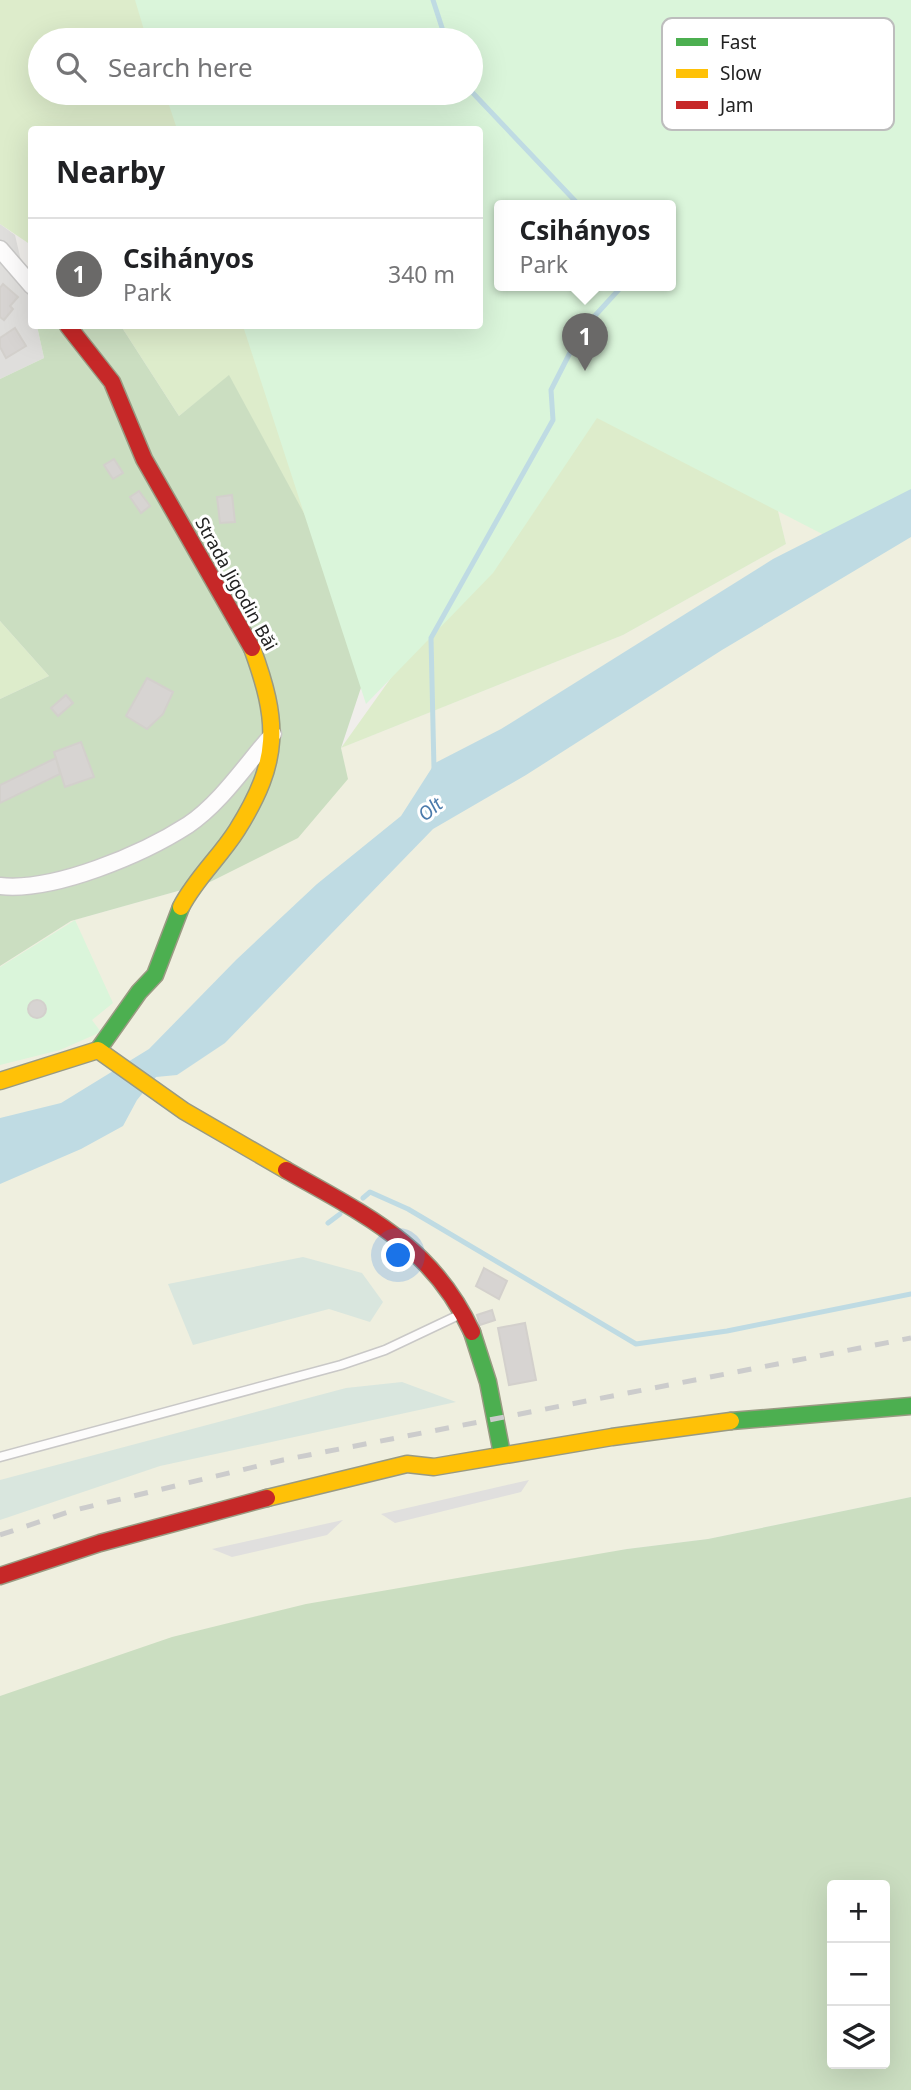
<!DOCTYPE html>
<meta charset="utf-8">
<style>
:root{--surface:#fff;--page:#f6f6f6;--text:#202124;--muted:#757577;--line:#e0e0e0;--accent:#6a6968}
body{margin:0;font-family:"Noto Sans",sans-serif;background:var(--page);color:var(--text)}
.controls{position:absolute;right:21px;bottom:21px;display:grid;overflow:hidden;border-radius:7px;box-shadow:0 7px 28px #0002}
.controls button{width:63px;height:63px;display:grid;place-items:center;padding:0;border:0;border-bottom:2px solid var(--line);background:var(--surface);color:var(--text);font:35px sans-serif}
.you{position:absolute;left:399px;top:1256px;width:24px;height:24px;margin:-18px;border:5px solid #fff;border-radius:50%;background:#1a73e8;box-shadow:0 0 0 10px #1a73e833}
.badge{display:grid;place-items:center;width:46px;height:46px;border-radius:50%;background:var(--accent);color:#fff;font-size:23px;font-weight:700}
.pin{position:absolute;translate:-50% -58px;filter:drop-shadow(0 2px 4px #0008)}
.pin::after{content:'';position:absolute;top:37px;width:24px;height:21px;background:inherit;clip-path:polygon(0 0,100% 0,50% 100%)}
.popup{position:absolute;left:494px;top:200px;width:182px;height:91px;box-sizing:border-box;display:grid;place-content:center;border-radius:7px;background:var(--surface);filter:drop-shadow(0 2px 5px #0005);font-size:23px;white-space:nowrap;color:var(--muted)}
.popup b{font-size:26px;color:var(--text)}
.popup::after{content:'';position:absolute;left:50%;top:100%;margin-left:-14px;border:14px solid transparent;border-top-color:var(--surface)}
.list{margin:0;padding:0;list-style:none}
h2{display:flex;justify-content:space-between;align-items:center;height:91px;margin:0;padding:0 28px;font-size:30px}
h2 small{font-size:23px;font-weight:400;color:var(--muted)}
.list li{display:grid;grid-template-columns:46px 1fr auto;gap:21px;align-items:center;box-sizing:border-box;height:112px;padding:0 28px;border-top:2px solid var(--line)}
.list b{display:block;font-size:26px;white-space:nowrap}
.list p{margin:0;font-size:23px;white-space:nowrap;color:var(--muted)}
.list em{font-size:23px;font-style:normal;color:var(--muted)}
.icon{flex:none;width:38px;height:38px;fill:none;stroke:currentColor;stroke-width:2;stroke-linecap:round;stroke-linejoin:round}
.map{position:relative;flex:none;width:911px;height:2090px;overflow:hidden}
.search{position:absolute;background:var(--surface);box-shadow:0 7px 28px #0002;left:28px;top:28px;width:455px;height:77px;display:flex;align-items:center;gap:18px;box-sizing:border-box;padding:0 24px;border-radius:38px;color:var(--muted);font-size:26px}
.panel{position:absolute;background:var(--surface);box-shadow:0 7px 28px #0002;left:28px;top:126px;width:455px;height:203px;border-radius:7px}
.map>svg:first-child{display:block}
</style>
<div class="map">
<svg width="911" height="2090" viewBox="0 0 911 2090">
<rect width="100%" height="100%" fill="#f0eeeb"/>
<path fill="#dfdedc" d="M 0,224 L 15,235 L 31,304 L 32,326 L 37,326 L 44,358 L 0,379 Z"/>
<path fill="#efefdf" d="M 911,0 L 911,1497 L 708,1539 L 627,1549 L 0,1696 L 0,966 L 71,921 L 210,882 L 347,779 L 341,748 L 623,635 L 786,544 L 711,234 L 471,40 Z"/>
<path fill="#ddeccb" d="M 0,0 L 437,0 L 460,40 L 40,40 L 40,93 L 471,93 L 471,48 L 711,234 L 786,544 L 623,635 L 341,748 L 671,285 L 671,205 L 499,205 L 499,285 L 608,285 L 319,542 L 229,376 L 179,416 L 121,326 L 480,326 L 480,130 L 32,130 L 31,245 L 0,224 Z
M 0,621 L 49,676 L 0,699 Z"/>
<path fill="#cbdec1" fill-rule="evenodd" d="M 37,326 L 121,326 L 179,416 L 229,375 L 319,541 L 455,404 L 341,748 L 348,779 L 298,838 L 210,882 L 71,921 L 0,966 L 0,699 L 49,676 L 0,621 L 0,379 L 44,358 Z
M 911,1497 L 911,2090 L 0,2090 L 0,1696 L 172,1637 L 306,1604 L 627,1549 L 708,1539 ZM 832,1885 L 885,1885 L 885,2064 L 832,2064 Z"/>
<path fill="#d9e6de" d="M 303,1257 L 362,1273 L 383,1302 L 370,1322 L 329,1309 L 193,1345 L 168,1284 Z
M 402,1382 L 456,1402 L 160,1466 L 0,1520 L 0,1480 L 346,1388 Z"/>
<path fill="#daf5da" fill-rule="evenodd" d="M 135,0 L 911,0 L 911,493 L 828,537 L 597,418 L 493,573 L 366,704 L 243,326 L 480,326 L 480,130 L 177,129 L 165,93 L 471,93 L 471,40 L 147,40 ZM 499,205 L 671,205 L 671,285 L 499,285 Z
M 75,920 L 113,1003 L 92,1020 L 101,1032 L 60,1050 L 0,1065 L 0,967 Z"/>
<path fill="#e0dfde" d="M 529,1480 L 521,1492 L 395,1523 L 381,1514 Z
M 343,1520 L 327,1535 L 232,1557 L 212,1549 Z"/>
<path fill="#bfdbe3" d="M 911,489 L 911,537 L 722,650 L 526,775 L 433,829 L 225,1043 L 177,1075 L 156,1077 L 137,1100 L 123,1126 L 81,1149 L 0,1184 L 0,1118 L 61,1103 L 149,1049 L 236,960 L 317,884 L 401,816 L 435,763 L 501,729 L 773,559 Z"/>
<g fill="none" stroke-linecap="round" stroke-linejoin="round">
<path stroke="#bfdbe3" stroke-width="5" d="M 433,0 L 446,40
M 471,91 L 579,205
M 434,769 L 431,638 L 553,420 L 551,390 L 581,331 L 623,285
M 363,1198 L 370,1192 L 408,1209 L 636,1344 L 727,1331 L 911,1294
M 328,1223 L 340,1214"/>
</g>
<path fill="#d7d4d2" stroke="#d3d0cc" stroke-width="2" d="M 3,284 L 18,297 L 10,306 L 13,309 L 4,320 L 0,317 L 0,288 Z
M 15,328 L 26,346 L 6,358 L 0,347 L 0,338 Z
M 114,459 L 123,473 L 113,479 L 104,465 Z
M 139,491 L 150,506 L 141,513 L 130,497 Z
M 232,495 L 235,522 L 220,523 L 217,497 Z
M 147,678 L 173,692 L 163,714 L 147,729 L 126,716 Z
M 66,695 L 73,703 L 58,716 L 51,708 Z
M 81,742 L 94,777 L 65,787 L 54,752 Z
M 56,758 L 60,774 L 0,803 L 0,785 Z
M28 1009a9 9 0 1 1 18 0a9 9 0 1 1-18 0Z
M 484,1268 L 507,1281 L 499,1299 L 476,1286 Z
M 492,1310 L 495,1320 L 480,1325 L 477,1315 Z
M 525,1323 L 536,1380 L 509,1385 L 498,1328 Z"/>
<g fill="none" stroke-linecap="round" stroke-linejoin="round">
<defs>
<path id="lane" d="M 0,1457 L 341,1365 L 385,1350 L 461,1314"/>
<path id="street" d="M 0,249 L 32,286
M 0,886 C 54,892 143,854 188,825 C 221,803 247,763 273,734"/>
<path id="fast" d="M 98,1050 L 139,992 L 155,975 L 181,907
M 472,1332 L 488,1382 L 502,1454
M 731,1421 L 911,1406"/>
<path id="slow" d="M 181,907 C 196,878 220,857 237,830 C 281,760 279,722 252,648
M 0,1081 L 98,1050 L 184,1111 L 286,1170
M 267,1498 L 407,1464 L 434,1467 L 612,1437 L 731,1421"/>
<path id="jam" d="M 68,326 L 112,382 L 144,459 L 252,648
M 286,1170 C 365,1215 432,1245 472,1332
M 0,1576 L 100,1543 L 267,1498"/>
</defs>
<use href="#lane" stroke="#c9c8c7" stroke-width="11"/>
<use href="#street" stroke="#c9c8c7" stroke-width="19"/>
<use href="#fast" stroke="#999a82" stroke-width="19"/>
<use href="#slow" stroke="#999a82" stroke-width="19"/>
<use href="#jam" stroke="#999a82" stroke-width="19"/>
<use href="#lane" stroke="#fdfcfc" stroke-width="8"/>
<use href="#street" stroke="#fdfcfc" stroke-width="16"/>
<use href="#fast" stroke="#4caf50" stroke-width="16"/>
<use href="#slow" stroke="#ffc107" stroke-width="16"/>
<use href="#jam" stroke="#c62828" stroke-width="16"/>
<path stroke="#ccc" stroke-width="5" stroke-dasharray="14 14" stroke-linecap="butt" d="M 0,1535 L 71,1511 L 283,1460 L 911,1338"/>
</g>
<g text-anchor="middle" stroke-width="6" stroke-linejoin="round" paint-order="stroke">
<g font-size="18" fill="#222" stroke="#fff">
<text transform="translate(236 584) rotate(61)" y="6">Strada Jigodin Băi</text>
</g>
<g font-size="19" font-style="italic" fill="#4a7aab" stroke="#fff">
<text transform="translate(430 809) rotate(-40)" y="7">Olt</text>
</g>
</g>
<rect x="662" y="18" width="232" height="112" rx="10" fill="#fff" stroke="#bdbdbd" stroke-width="2"/>
<rect x="676" y="38" width="32" height="8" fill="#4caf50"/>
<rect x="676" y="69" width="32" height="9" fill="#ffc107"/>
<rect x="676" y="101" width="32" height="8" fill="#c62828"/>
<g font-size="19" fill="#222">
<text x="720" y="49">Fast</text>
<text x="720" y="80">Slow</text>
<text x="720" y="112">Jam</text>
</g>
</svg>
<div class="controls">
<button>+</button>
<button>−</button>
<button><svg class="icon" aria-label="layers" viewBox="0 0 24 24"><path d="M12 4l9 5-9 5-9-5zM3 14l9 5 9-5"/></svg></button>
</div>
<div class="you"></div>
<div class="pin badge" style="left:585px;top:371px">1</div>
<div class="popup"><b>Csihányos</b>Park</div>
<div class="search"><svg class="icon" aria-label="search" viewBox="0 0 24 24"><circle cx="10" cy="10" r="6"/><path d="M15 15l6 6"/></svg>Search here</div>
<section class="panel">
<h2>Nearby<small></small></h2>
<ul class="list">
<li><span class="badge">1</span><div><b>Csihányos</b><p>Park</p></div><em>340 m</em></li>
</ul>
</section>
</div>
